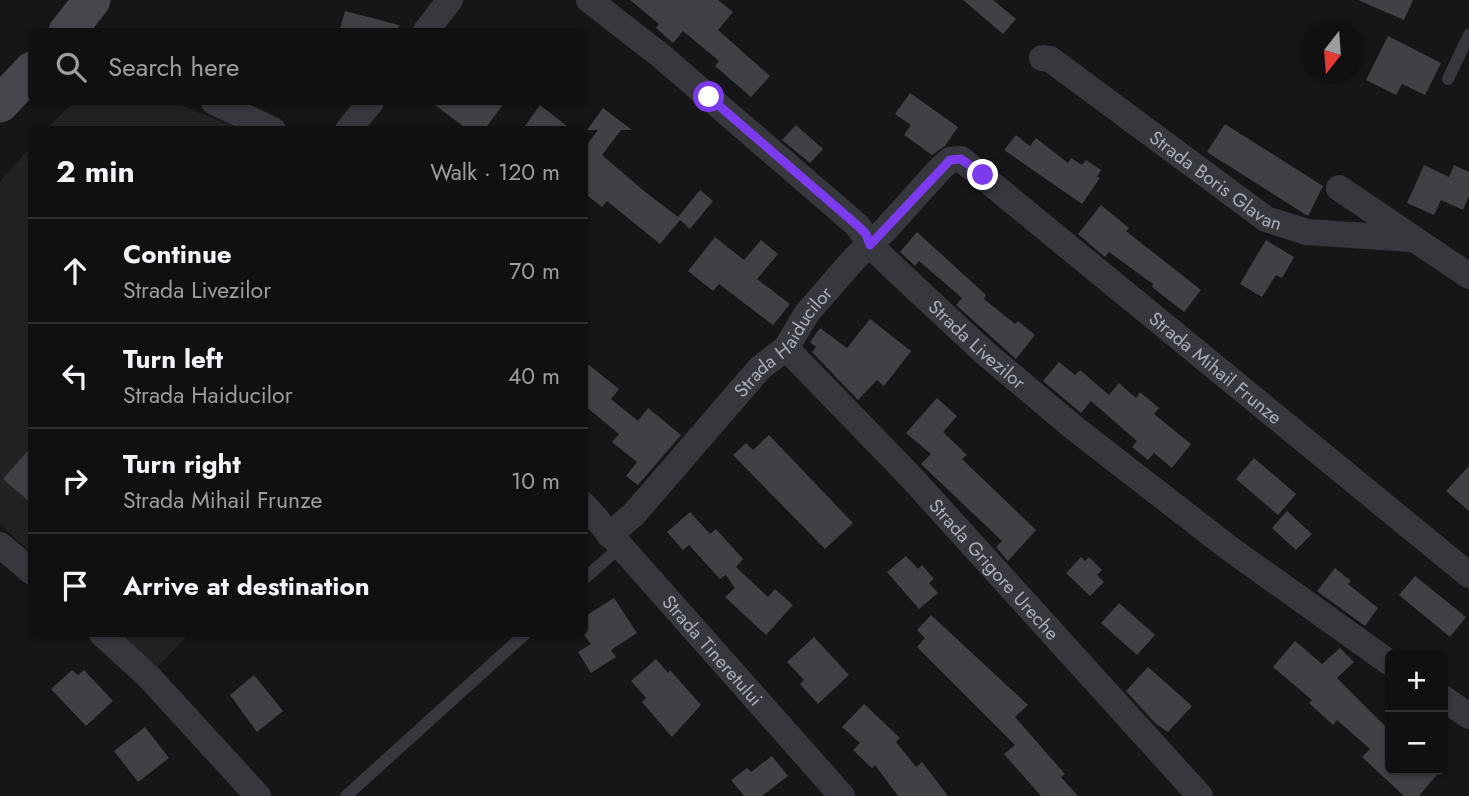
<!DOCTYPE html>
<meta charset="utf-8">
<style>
:root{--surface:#101012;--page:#1e1e20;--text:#f1f3f6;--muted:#9c9d9f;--line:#303032}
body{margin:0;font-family:Jost,sans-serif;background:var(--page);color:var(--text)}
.controls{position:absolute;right:21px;bottom:21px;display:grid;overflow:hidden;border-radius:10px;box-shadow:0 2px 5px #0004}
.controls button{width:63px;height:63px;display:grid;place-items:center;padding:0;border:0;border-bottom:2px solid var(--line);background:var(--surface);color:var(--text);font:35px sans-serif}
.compass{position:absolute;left:1301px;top:21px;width:63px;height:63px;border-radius:50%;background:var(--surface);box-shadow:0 2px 5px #0004;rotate:197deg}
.stop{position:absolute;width:21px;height:21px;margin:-16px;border:5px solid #7c3aed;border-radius:50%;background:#fff}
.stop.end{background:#7c3aed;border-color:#fff;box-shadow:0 2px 7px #0008}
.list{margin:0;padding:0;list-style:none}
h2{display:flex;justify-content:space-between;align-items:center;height:91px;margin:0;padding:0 28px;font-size:30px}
h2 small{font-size:23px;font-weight:400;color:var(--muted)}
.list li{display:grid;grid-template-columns:46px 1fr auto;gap:21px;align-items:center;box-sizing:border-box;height:105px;padding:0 28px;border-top:2px solid var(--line)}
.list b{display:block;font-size:26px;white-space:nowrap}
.list p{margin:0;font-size:23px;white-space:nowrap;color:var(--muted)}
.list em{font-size:23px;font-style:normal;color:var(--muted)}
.icon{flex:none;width:38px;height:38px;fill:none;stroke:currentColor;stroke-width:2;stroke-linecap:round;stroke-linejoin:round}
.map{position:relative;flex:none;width:1469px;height:796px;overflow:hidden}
.search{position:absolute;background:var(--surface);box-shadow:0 2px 5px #0004;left:28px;top:28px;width:560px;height:77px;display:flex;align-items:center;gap:18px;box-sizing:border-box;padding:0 24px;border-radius:10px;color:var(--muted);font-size:26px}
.panel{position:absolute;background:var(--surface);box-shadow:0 2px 5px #0004;left:28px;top:126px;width:560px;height:511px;border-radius:10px}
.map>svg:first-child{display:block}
</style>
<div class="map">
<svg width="1469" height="796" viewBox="0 0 1469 796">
<rect width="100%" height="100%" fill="#161618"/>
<path fill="#222225" d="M 73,102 L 173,102 L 240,129 L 47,129 Z
M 31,147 L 31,553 L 0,524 L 0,181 Z
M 120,634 L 189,634 L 157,667 Z"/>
<path fill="#404145" d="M 630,0 L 718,0 L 733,12 L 718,30 L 770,76 L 751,97 L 715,66 L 719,61 L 683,31 L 673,43 L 656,28 L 659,24 Z
M 963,0 L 993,0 L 1016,19 L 1003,34 Z
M 1358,0 L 1413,0 L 1404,20 Z
M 345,11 L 399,25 L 398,32 L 339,32 Z
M 1388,36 L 1441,63 L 1425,95 L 1402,84 L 1396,95 L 1366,80 Z
M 910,93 L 958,127 L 945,146 L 932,155 L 904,135 L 911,125 L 895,114 Z
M 431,102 L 505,102 L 484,130 L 468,130 Z
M 540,105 L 572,130 L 522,130 Z
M 603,108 L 632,130 L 621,130 L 602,155 L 644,191 L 678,217 L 700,190 L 713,201 L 690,229 L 680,220 L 660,244 L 607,201 L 602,207 L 584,193 L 584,140 L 588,143 L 598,130 L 587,130 Z
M 1225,124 L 1323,186 L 1308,216 L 1207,152 Z
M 796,125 L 823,149 L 810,163 L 782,140 Z
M 1016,135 L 1030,146 L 1036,138 L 1068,163 L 1071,158 L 1082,165 L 1086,160 L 1101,170 L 1097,177 L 1100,178 L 1082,204 L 1004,150 Z
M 1424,165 L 1449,177 L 1454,165 L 1469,172 L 1469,196 L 1463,210 L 1441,200 L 1434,215 L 1407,203 Z
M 1101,205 L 1129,228 L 1126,231 L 1201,290 L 1184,312 L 1152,287 L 1153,284 L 1109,252 L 1105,257 L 1078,234 Z
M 917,232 L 986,295 L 984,299 L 1015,324 L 1018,321 L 1035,335 L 1016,359 L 956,305 L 962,298 L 919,261 L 915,266 L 900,252 Z
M 715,237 L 744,260 L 761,240 L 778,254 L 757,279 L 790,304 L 773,325 L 719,284 L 713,291 L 688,271 Z
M 1266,240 L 1294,257 L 1282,278 L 1276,275 L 1262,297 L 1240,284 Z
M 870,319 L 911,351 L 884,386 L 877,380 L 858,400 L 812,352 L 816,347 L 810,342 L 820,328 L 847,348 Z
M 584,361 L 619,389 L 611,399 L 638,421 L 648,408 L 681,435 L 638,485 L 626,476 L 637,462 L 612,442 L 619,434 L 584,405 Z
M 1059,362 L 1075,375 L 1080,370 L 1109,395 L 1119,383 L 1136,398 L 1140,392 L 1159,408 L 1154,414 L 1191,444 L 1172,468 L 1154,453 L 1148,460 L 1132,447 L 1137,441 L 1091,401 L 1081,413 L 1043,381 Z
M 937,398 L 957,416 L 943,432 L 967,455 L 962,459 L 1036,530 L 1008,561 L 996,547 L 1002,541 L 921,464 L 931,454 L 906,433 Z
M 769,435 L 853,523 L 825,549 L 733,455 L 746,443 L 753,450 Z
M 32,446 L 32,504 L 3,479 Z
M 1254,458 L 1296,494 L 1278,515 L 1236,479 Z
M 1469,466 L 1469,511 L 1446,491 Z
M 1287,511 L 1312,534 L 1296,550 L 1272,528 Z
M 690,512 L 710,534 L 716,529 L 743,559 L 736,567 L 768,597 L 775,589 L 793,605 L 766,635 L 725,597 L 735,588 L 726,575 L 720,579 L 689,545 L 683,550 L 667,532 Z
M 906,556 L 918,569 L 922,565 L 934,579 L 929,583 L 938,593 L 919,609 L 887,572 Z
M 1081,557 L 1085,561 L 1089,557 L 1102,570 L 1097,575 L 1104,582 L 1090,596 L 1066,573 Z
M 1335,568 L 1351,581 L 1348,584 L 1378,608 L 1365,626 L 1317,591 Z
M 1415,576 L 1466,617 L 1450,637 L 1399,595 Z
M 614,598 L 637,633 L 611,650 L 616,657 L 591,673 L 578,652 L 591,644 L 584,635 L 584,617 Z
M 1119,603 L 1155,635 L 1137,655 L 1101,623 Z
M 931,615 L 1028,705 L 1015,717 L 1065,774 L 1061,777 L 1078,796 L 1041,796 L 1004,754 L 1015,745 L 917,647 L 925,638 L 917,630 Z
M 814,637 L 849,675 L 818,704 L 800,684 L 804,680 L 787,662 Z
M 1295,641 L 1322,664 L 1340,648 L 1354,662 L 1337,678 L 1390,731 L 1390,770 L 1441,770 L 1419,796 L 1404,796 L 1362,757 L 1370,749 L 1337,720 L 1333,725 L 1309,703 L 1312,700 L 1273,667 Z
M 656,659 L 668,673 L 670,670 L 701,705 L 672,737 L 642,702 L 646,698 L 631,681 Z
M 1148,667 L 1192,706 L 1168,732 L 1156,724 L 1126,691 Z
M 72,670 L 78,675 L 84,670 L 113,701 L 86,726 L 51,689 Z
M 254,675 L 283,711 L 257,732 L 230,695 Z
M 864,704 L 900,738 L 896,742 L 916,767 L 922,762 L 948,796 L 898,796 L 875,765 L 872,768 L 853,750 L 860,743 L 842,727 Z
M 145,727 L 169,758 L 138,782 L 114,751 Z
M 772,756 L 788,776 L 762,796 L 744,796 L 731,780 L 747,768 L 751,772 Z"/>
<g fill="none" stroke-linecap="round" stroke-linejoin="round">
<path stroke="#37383d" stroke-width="12" d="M 1448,79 L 1469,35
M 584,579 L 619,548
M 346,796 L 525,634"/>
<g stroke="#37383d" stroke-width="26">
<path id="s1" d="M 589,0 L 660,55 L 858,226 L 870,245 L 895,269 L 985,353 L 1073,427 L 1229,548 L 1390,663"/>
<path d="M 425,32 L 450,0"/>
<path id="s2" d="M 1042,58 L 1050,59 L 1266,219 L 1307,232 L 1412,239"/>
<path d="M 214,102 L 273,130"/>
<path d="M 348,130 L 371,102"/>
<path d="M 1339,188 L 1469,276"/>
<path id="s3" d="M 786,348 L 910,476 L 1200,796"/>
<path id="s4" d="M 584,505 L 842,796"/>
<path id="s5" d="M 609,535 L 634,514 L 760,368 L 786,348 L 807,313 L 855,258 L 885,230 L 939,170 L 950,160 L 961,159 L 1469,575"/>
<path d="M 0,545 L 32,572"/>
<path d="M 102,634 L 149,677 L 258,796"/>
<path d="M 1443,698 L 1469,716"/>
</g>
<path stroke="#45474d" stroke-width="37" d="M 67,32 L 92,0
M 0,104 L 32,70"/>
</g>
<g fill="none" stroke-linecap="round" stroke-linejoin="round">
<path stroke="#7c3aed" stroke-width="9" d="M 709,97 L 858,226 L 866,234 L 870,245 L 950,160 L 961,159 L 983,175"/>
</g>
<g text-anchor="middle" stroke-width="6" stroke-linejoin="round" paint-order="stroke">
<g font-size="19" fill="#a8adb8" stroke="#111113">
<text dy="7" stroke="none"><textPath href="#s2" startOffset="214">Strada Boris Glavan</textPath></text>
<text dy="7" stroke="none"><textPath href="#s5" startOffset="261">Strada Haiducilor</textPath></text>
<text dy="7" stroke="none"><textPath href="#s1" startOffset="520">Strada Livezilor</textPath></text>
<text dy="7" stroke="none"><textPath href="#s5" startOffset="849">Strada Mihail Frunze</textPath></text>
<text dy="7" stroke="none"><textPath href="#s3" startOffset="304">Strada Grigore Ureche</textPath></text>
<text dy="7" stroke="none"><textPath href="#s4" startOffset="194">Strada Tineretului</textPath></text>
</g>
</g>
</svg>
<div class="controls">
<button>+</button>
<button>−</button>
</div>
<svg class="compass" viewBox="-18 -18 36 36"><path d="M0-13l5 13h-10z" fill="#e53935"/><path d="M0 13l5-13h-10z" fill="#9c9d9f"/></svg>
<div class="stop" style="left:709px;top:97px"></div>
<div class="stop end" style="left:983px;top:175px"></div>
<div class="search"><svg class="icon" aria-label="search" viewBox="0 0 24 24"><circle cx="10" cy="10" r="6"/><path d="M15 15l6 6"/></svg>Search here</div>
<section class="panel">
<h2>2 min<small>Walk · 120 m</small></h2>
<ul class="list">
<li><svg class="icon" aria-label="ahead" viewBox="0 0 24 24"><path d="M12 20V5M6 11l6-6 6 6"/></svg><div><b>Continue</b><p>Strada Livezilor</p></div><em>70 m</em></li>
<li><svg class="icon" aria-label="left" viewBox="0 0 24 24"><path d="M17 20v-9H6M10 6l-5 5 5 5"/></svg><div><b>Turn left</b><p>Strada Haiducilor</p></div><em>40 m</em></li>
<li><svg class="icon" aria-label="right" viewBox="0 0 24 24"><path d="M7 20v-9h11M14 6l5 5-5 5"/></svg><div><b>Turn right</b><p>Strada Mihail Frunze</p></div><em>10 m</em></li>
<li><svg class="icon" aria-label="arrive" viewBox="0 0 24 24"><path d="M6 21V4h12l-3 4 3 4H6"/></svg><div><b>Arrive at destination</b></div></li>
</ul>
</section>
</div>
